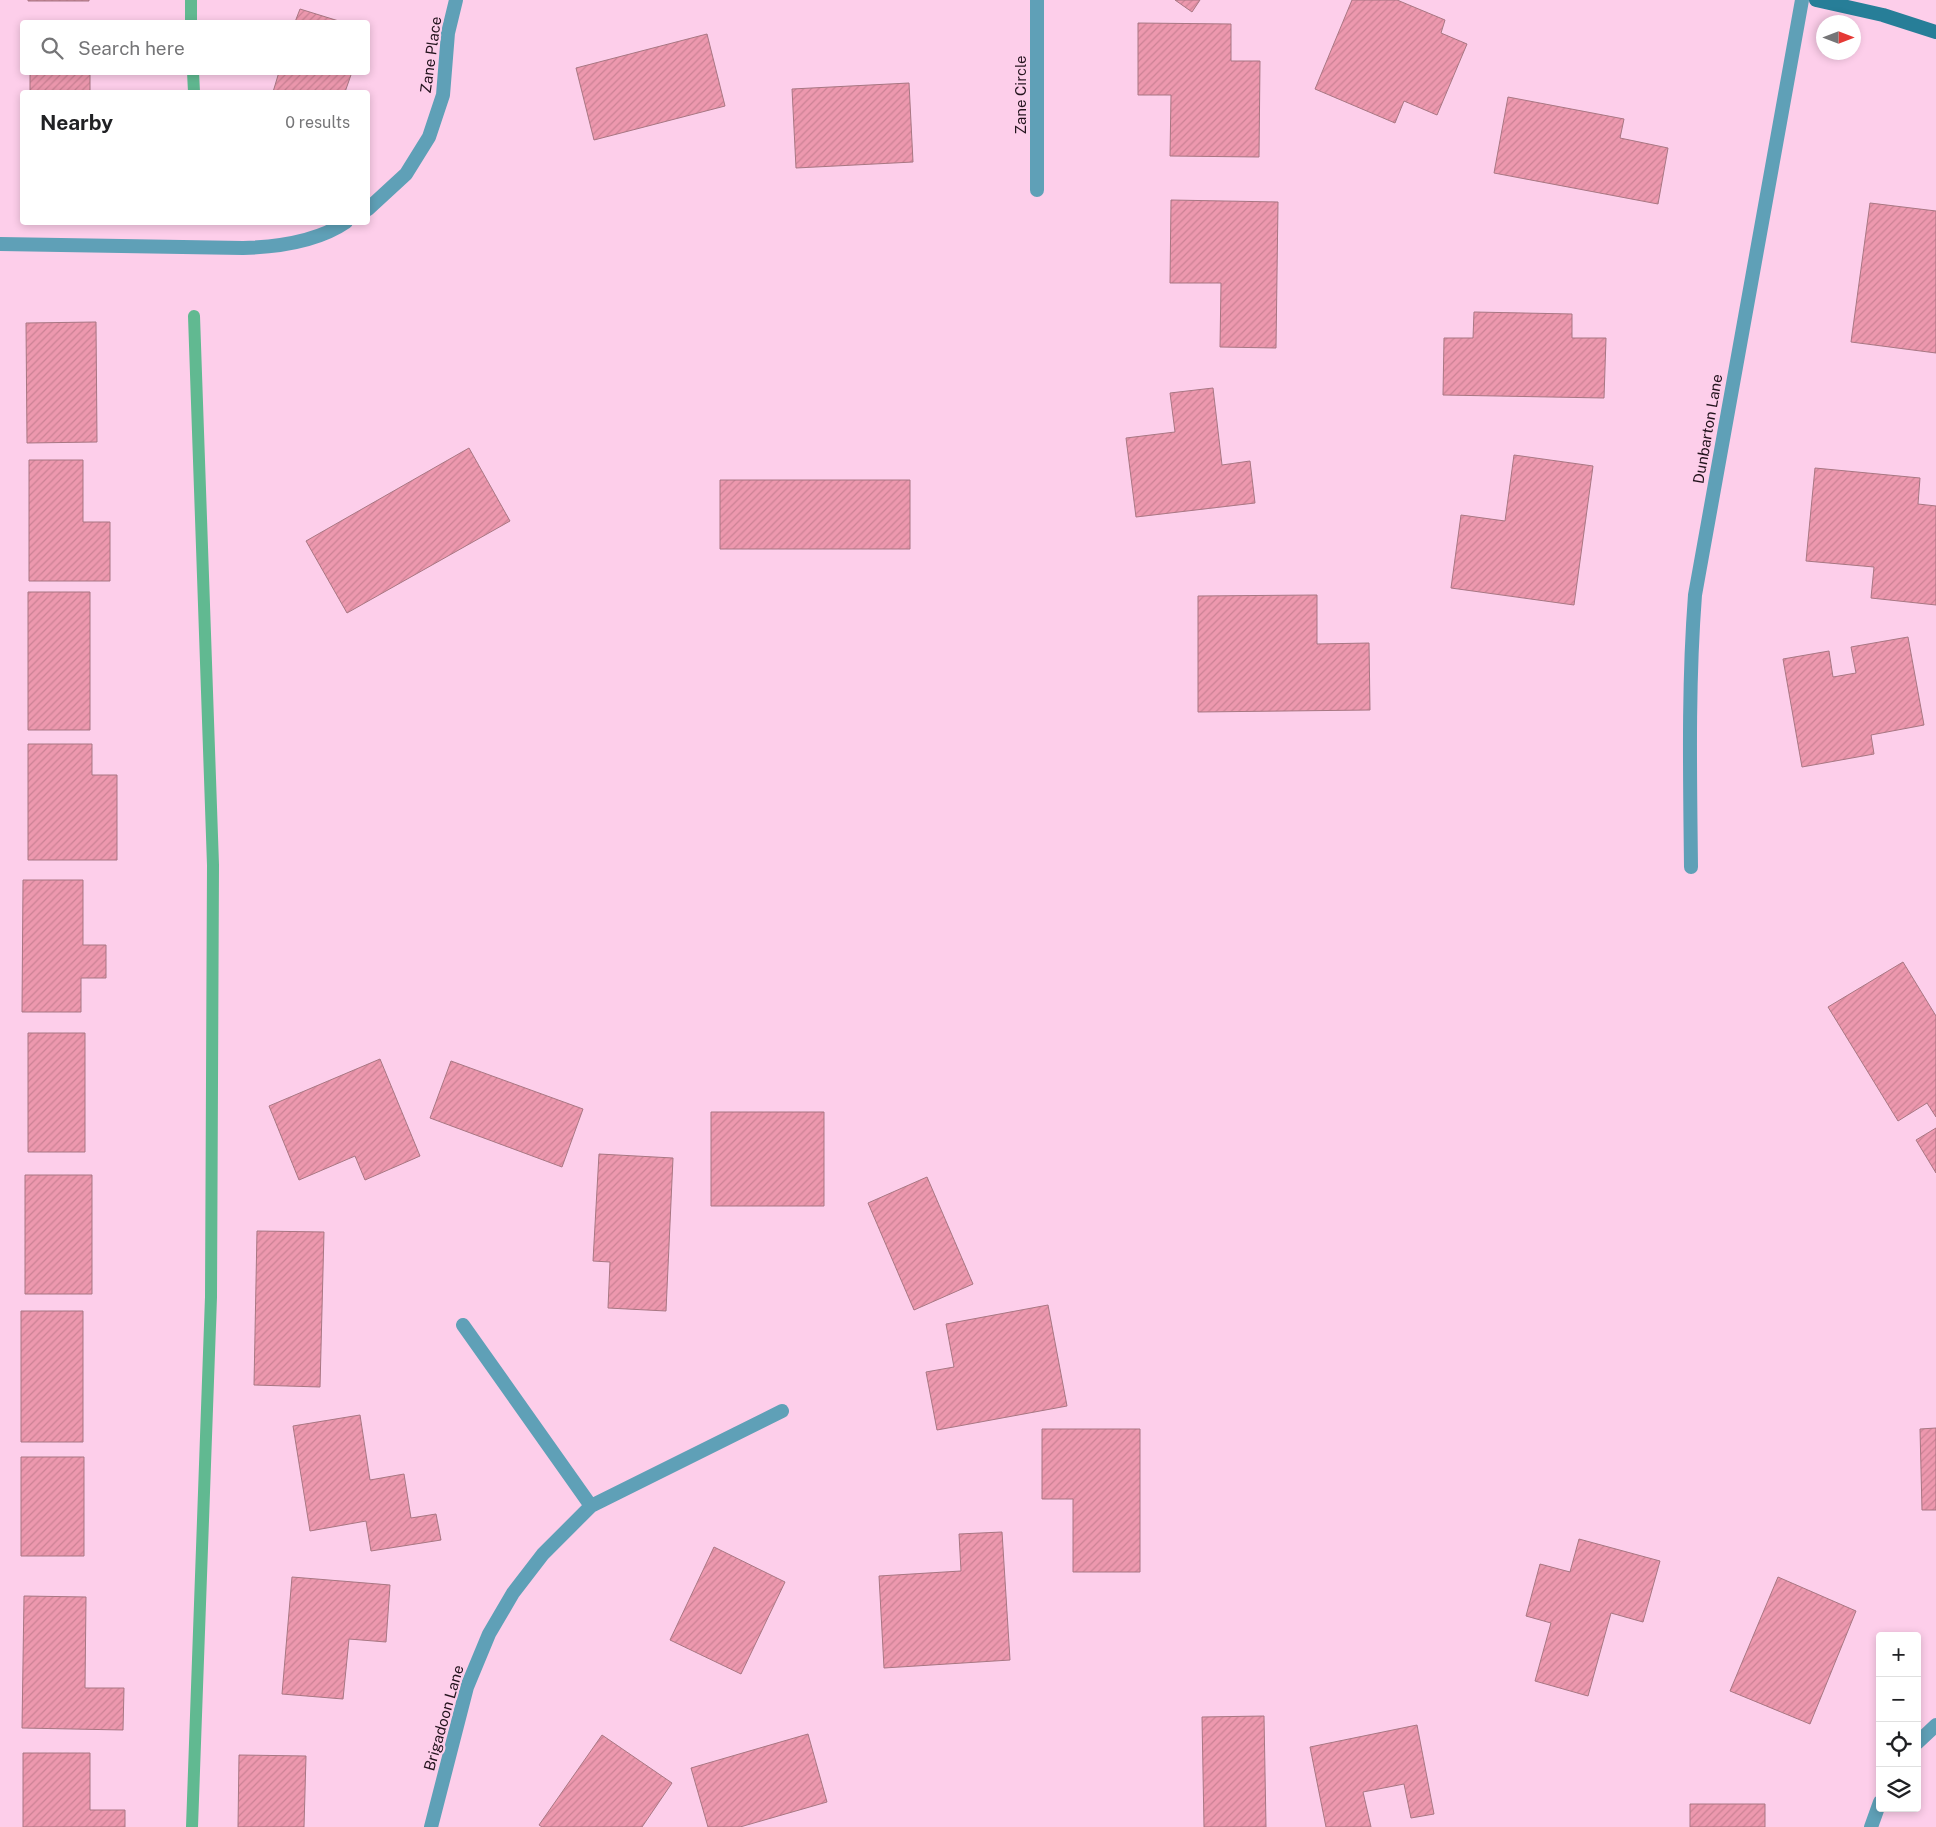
<!DOCTYPE html>
<meta charset="utf-8">
<style>
:root{--surface:#fff;--page:#f6f6f6;--text:#202124;--muted:#757577;--line:#e0e0e0}
body{margin:0;font-family:"Public Sans",sans-serif;background:var(--page);color:var(--text)}
.controls{position:absolute;right:15px;bottom:15px;display:grid;overflow:hidden;border-radius:5px;box-shadow:0 2px 8px #0003}
.controls button{width:45px;height:45px;display:grid;place-items:center;padding:0;border:0;border-bottom:1px solid var(--line);background:var(--surface);color:var(--text);font:25px sans-serif}
.compass{position:absolute;left:1816px;top:15px;width:45px;height:45px;border-radius:50%;background:var(--surface);box-shadow:0 2px 8px #0003;rotate:90deg}
.list{margin:0;padding:0;list-style:none}
h2{display:flex;justify-content:space-between;align-items:center;height:65px;margin:0;padding:0 20px;font-size:21px}
h2 small{font-size:16px;font-weight:400;color:var(--muted)}
.icon{flex:none;width:28px;height:28px;fill:none;stroke:currentColor;stroke-width:2;stroke-linecap:round;stroke-linejoin:round}
.map{position:relative;flex:none;width:1936px;height:1827px;overflow:hidden}
.search{position:absolute;background:var(--surface);box-shadow:0 2px 8px #0003;left:20px;top:20px;width:350px;height:55px;display:flex;align-items:center;gap:12px;box-sizing:border-box;padding:0 18px;border-radius:5px;color:var(--muted);font-size:19px}
.panel{position:absolute;background:var(--surface);box-shadow:0 2px 8px #0003;left:20px;top:90px;width:350px;height:135px;border-radius:5px}
.map>svg:first-child{display:block}
</style>
<div class="map">
<svg width="1936" height="1827" viewBox="0 0 1936 1827">
<defs>
<pattern id="building-hatch" width="6" height="6" patternUnits="userSpaceOnUse" patternTransform="scale(1.25)"><rect width="6" height="6" fill="#ed98ae"/><path d="M-1 1l2-2M0 6l6-6M5 7l2-2" fill="none" stroke="#cb8295"/></pattern>
</defs>
<rect width="100%" height="100%" fill="#fdceea"/>
<g fill="none" stroke-linecap="round" stroke-linejoin="round">
<path stroke="#61b991" stroke-width="12" d="M 191,0 L 191,22
M 193,72 L 194,92
M 192,1827 L 211,1297 L 213,865 L 194,316"/>
</g>
<path fill="url(#building-hatch)" stroke="#a87783" d="M 28,0 L 89,0 L 89,1 L 28,1 Z
M 1175,0 L 1200,0 L 1192,12 Z
M 1352,0 L 1397,0 L 1445,20 L 1441,33 L 1467,44 L 1437,115 L 1404,101 L 1395,123 L 1315,89 Z
M 300,9 L 342,22 L 295,22 Z
M 30,21 L 90,21 L 90,22 L 30,22 Z
M 1138,23 L 1231,24 L 1231,61 L 1260,61 L 1259,157 L 1170,156 L 1171,95 L 1138,95 Z
M 707,34 L 725,106 L 594,140 L 576,68 Z
M 30,72 L 90,72 L 90,92 L 30,92 Z
M 279,72 L 352,72 L 345,92 L 273,92 Z
M 909,83 L 913,162 L 796,168 L 792,89 Z
M 1508,97 L 1624,119 L 1620,138 L 1668,148 L 1658,204 L 1494,173 Z
M 1171,200 L 1278,202 L 1276,348 L 1220,347 L 1221,283 L 1170,283 Z
M 1870,203 L 1936,211 L 1936,353 L 1851,342 Z
M 1474,312 L 1572,314 L 1572,338 L 1606,338 L 1604,398 L 1443,395 L 1444,338 L 1473,338 Z
M 96,322 L 97,442 L 27,443 L 26,323 Z
M 1213,388 L 1222,465 L 1250,461 L 1255,503 L 1136,517 L 1126,438 L 1175,432 L 1170,393 Z
M 469,448 L 510,521 L 347,613 L 306,541 Z
M 1514,455 L 1593,466 L 1574,605 L 1451,588 L 1461,515 L 1505,521 Z
M 29,460 L 83,460 L 83,522 L 110,522 L 110,581 L 29,581 Z
M 1815,468 L 1920,478 L 1918,504 L 1936,506 L 1936,605 L 1871,598 L 1874,567 L 1806,561 Z
M 720,480 L 910,480 L 910,549 L 720,549 Z
M 28,592 L 90,592 L 90,730 L 28,730 Z
M 1317,595 L 1317,644 L 1369,643 L 1370,710 L 1198,712 L 1198,596 Z
M 1908,637 L 1924,725 L 1871,735 L 1874,754 L 1802,767 L 1783,659 L 1829,651 L 1833,677 L 1856,673 L 1851,647 Z
M 28,744 L 92,744 L 92,775 L 117,775 L 117,860 L 28,860 Z
M 23,880 L 83,880 L 83,945 L 106,945 L 106,978 L 81,978 L 81,1012 L 22,1012 Z
M 1903,962 L 1936,1016 L 1936,1117 L 1927,1103 L 1898,1121 L 1828,1007 Z
M 28,1033 L 85,1033 L 85,1152 L 28,1152 Z
M 380,1059 L 420,1156 L 365,1180 L 355,1156 L 299,1180 L 269,1106 Z
M 451,1061 L 583,1109 L 562,1167 L 430,1118 Z
M 711,1112 L 824,1112 L 824,1206 L 711,1206 Z
M 1936,1128 L 1936,1173 L 1916,1140 Z
M 599,1154 L 673,1158 L 666,1311 L 608,1308 L 610,1262 L 593,1261 Z
M 25,1175 L 92,1175 L 92,1294 L 25,1294 Z
M 927,1177 L 973,1284 L 914,1310 L 868,1203 Z
M 257,1231 L 324,1232 L 320,1387 L 254,1385 Z
M 1048,1305 L 1067,1406 L 937,1430 L 926,1372 L 954,1367 L 946,1324 Z
M 21,1311 L 83,1311 L 83,1442 L 21,1442 Z
M 360,1415 L 370,1480 L 404,1474 L 411,1518 L 436,1514 L 441,1540 L 371,1551 L 366,1521 L 310,1531 L 293,1426 Z
M 1936,1428 L 1936,1510 L 1922,1510 L 1920,1429 Z
M 1042,1429 L 1140,1429 L 1140,1572 L 1073,1572 L 1073,1499 L 1042,1499 Z
M 21,1457 L 84,1457 L 84,1556 L 21,1556 Z
M 1002,1532 L 1010,1660 L 884,1668 L 879,1576 L 961,1571 L 959,1534 Z
M 1579,1539 L 1660,1561 L 1643,1622 L 1611,1613 L 1588,1696 L 1535,1681 L 1551,1623 L 1526,1616 L 1540,1564 L 1570,1572 Z
M 714,1547 L 785,1582 L 741,1674 L 670,1640 Z
M 292,1577 L 390,1585 L 386,1642 L 349,1639 L 343,1699 L 282,1694 Z
M 1778,1577 L 1856,1611 L 1810,1724 L 1730,1691 Z
M 24,1596 L 86,1597 L 85,1688 L 124,1688 L 123,1730 L 22,1728 Z
M 1264,1716 L 1266,1827 L 1204,1827 L 1202,1717 Z
M 1417,1725 L 1434,1814 L 1411,1818 L 1404,1784 L 1363,1792 L 1371,1827 L 1326,1827 L 1310,1747 Z
M 808,1734 L 827,1802 L 740,1827 L 708,1827 L 691,1768 Z
M 602,1735 L 672,1783 L 642,1827 L 542,1827 L 539,1825 Z
M 23,1753 L 90,1753 L 90,1810 L 125,1810 L 125,1827 L 23,1827 Z
M 239,1755 L 306,1756 L 304,1827 L 238,1827 Z
M 1690,1804 L 1765,1804 L 1765,1827 L 1690,1827 Z"/>
<g fill="none" stroke-linecap="round" stroke-linejoin="round">
<path stroke="#5fa0b7" stroke-width="14" d="M 1037,0 L 1037,190
M 368,209 L 406,174 L 429,137 L 443,95 L 448,33 L 456,0
M 0,244 L 243,248 C 278,247 317,242 346,222
M 1691,867 C 1690,776 1688,686 1695,595 L 1802,0
M 463,1325 L 591,1506
M 1917,1743 L 1936,1725
M 431,1827 L 467,1687 L 489,1634 L 513,1593 L 543,1554 L 591,1506 L 782,1411
M 1871,1827 L 1880,1802"/>
<path stroke="#277e98" stroke-width="14" d="M 1816,0 L 1883,15 L 1936,32"/>
</g>
<g text-anchor="middle" stroke-width="4.5" stroke-linejoin="round" paint-order="stroke">
<g font-size="15" fill="#23131d" stroke="#fdceea">
<text transform="translate(431 55) rotate(-82)" y="5">Zane Place</text>
<text transform="translate(1021 95) rotate(-90)" y="5">Zane Circle</text>
<text transform="translate(1708 429) rotate(-80)" y="5">Dunbarton Lane</text>
<text transform="translate(444 1718) rotate(-74)" y="5">Brigadoon Lane</text>
</g>
</g>
</svg>
<div class="controls">
<button>+</button>
<button>−</button>
<button><svg class="icon" aria-label="locate" viewBox="0 0 24 24"><circle cx="12" cy="12" r="6"/><path d="M12 2v4M12 18v4M2 12h4M18 12h4"/></svg></button>
<button><svg class="icon" aria-label="layers" viewBox="0 0 24 24"><path d="M12 4l9 5-9 5-9-5zM3 14l9 5 9-5"/></svg></button>
</div>
<svg class="compass" viewBox="-18 -18 36 36"><path d="M0-13l5 13h-10z" fill="#e53935"/><path d="M0 13l5-13h-10z" fill="#757577"/></svg>
<div class="search"><svg class="icon" aria-label="search" viewBox="0 0 24 24"><circle cx="10" cy="10" r="6"/><path d="M15 15l6 6"/></svg>Search here</div>
<section class="panel">
<h2>Nearby<small>0 results</small></h2>
<ul class="list">
</ul>
</section>
</div>
